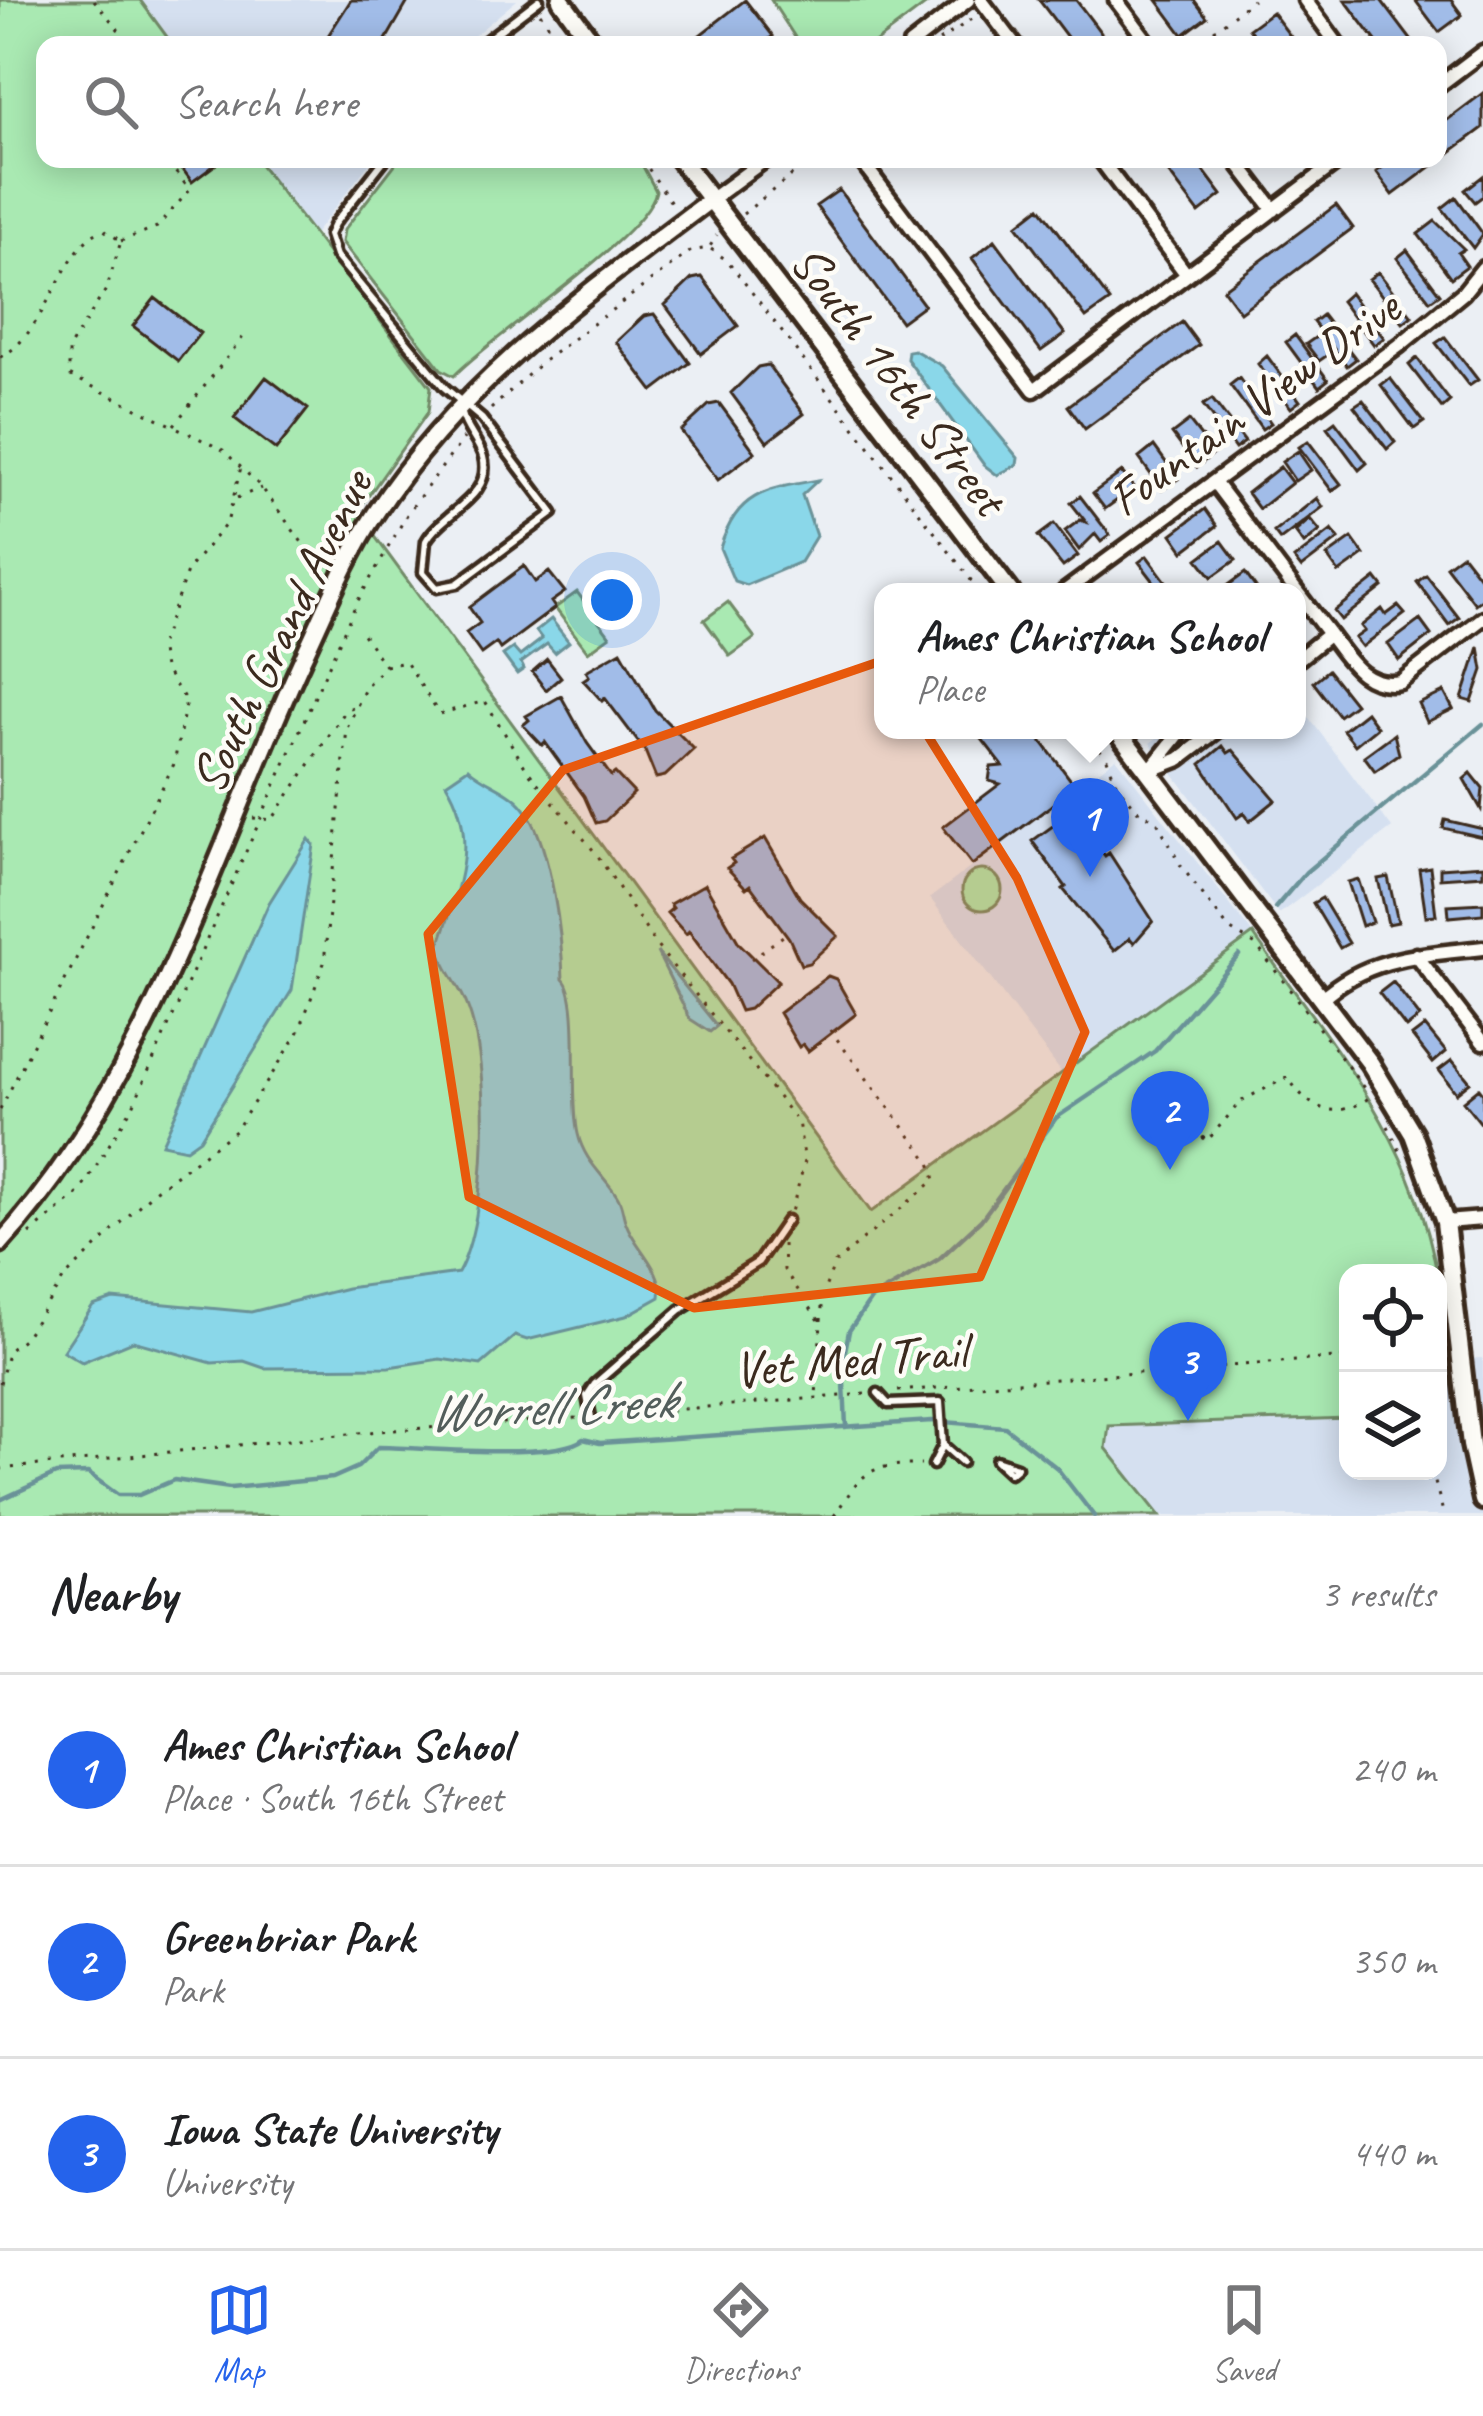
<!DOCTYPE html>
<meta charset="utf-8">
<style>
:root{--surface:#fff;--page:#f6f6f6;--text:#202124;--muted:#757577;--line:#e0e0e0;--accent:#2563eb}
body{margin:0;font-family:Caveat,sans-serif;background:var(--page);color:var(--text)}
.controls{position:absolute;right:36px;bottom:36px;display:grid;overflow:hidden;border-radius:24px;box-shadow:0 6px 30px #0003}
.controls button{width:108px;height:108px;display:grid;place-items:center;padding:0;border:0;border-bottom:3px solid var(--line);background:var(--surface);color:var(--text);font:60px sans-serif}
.you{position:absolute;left:612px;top:600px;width:42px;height:42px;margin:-30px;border:9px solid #fff;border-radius:50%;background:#1a73e8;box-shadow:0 0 0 18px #1a73e833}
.badge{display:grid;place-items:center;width:78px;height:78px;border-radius:50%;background:var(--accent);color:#fff;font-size:39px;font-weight:700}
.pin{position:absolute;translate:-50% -99px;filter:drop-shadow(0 3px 6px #0008)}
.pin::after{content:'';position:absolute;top:63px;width:42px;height:36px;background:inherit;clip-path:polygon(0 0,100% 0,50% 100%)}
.popup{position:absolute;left:874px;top:583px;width:432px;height:156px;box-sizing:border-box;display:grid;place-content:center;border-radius:24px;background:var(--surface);filter:drop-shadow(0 3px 9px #0005);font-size:39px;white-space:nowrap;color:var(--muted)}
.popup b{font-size:45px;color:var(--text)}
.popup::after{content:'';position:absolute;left:50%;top:100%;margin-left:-24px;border:24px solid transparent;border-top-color:var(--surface)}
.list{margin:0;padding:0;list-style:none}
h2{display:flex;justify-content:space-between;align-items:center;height:156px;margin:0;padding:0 48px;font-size:51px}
h2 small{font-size:39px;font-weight:400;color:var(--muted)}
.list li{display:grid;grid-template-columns:78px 1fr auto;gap:36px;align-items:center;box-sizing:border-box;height:192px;padding:0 48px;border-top:3px solid var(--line)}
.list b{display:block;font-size:45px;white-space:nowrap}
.list p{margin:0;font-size:39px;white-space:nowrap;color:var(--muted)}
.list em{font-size:39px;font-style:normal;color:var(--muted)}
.icon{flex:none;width:66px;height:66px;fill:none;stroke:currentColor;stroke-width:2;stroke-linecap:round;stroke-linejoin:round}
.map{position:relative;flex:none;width:1483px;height:1516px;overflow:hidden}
.search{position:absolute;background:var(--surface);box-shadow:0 6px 30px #0003;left:36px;right:36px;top:36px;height:132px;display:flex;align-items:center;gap:30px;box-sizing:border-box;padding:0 42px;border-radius:24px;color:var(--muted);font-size:45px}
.sheet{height:732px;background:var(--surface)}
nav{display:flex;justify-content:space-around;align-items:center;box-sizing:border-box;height:168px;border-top:3px solid var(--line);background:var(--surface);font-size:33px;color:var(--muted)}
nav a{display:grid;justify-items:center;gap:6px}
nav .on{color:var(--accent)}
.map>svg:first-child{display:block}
</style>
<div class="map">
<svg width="1483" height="1516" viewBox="0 0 1483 1516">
<rect width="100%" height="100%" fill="#ebeff4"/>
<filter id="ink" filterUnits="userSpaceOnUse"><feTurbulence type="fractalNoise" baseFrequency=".00833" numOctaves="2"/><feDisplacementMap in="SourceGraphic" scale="24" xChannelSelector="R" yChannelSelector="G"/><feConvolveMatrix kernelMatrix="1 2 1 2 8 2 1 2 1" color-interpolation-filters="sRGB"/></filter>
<g filter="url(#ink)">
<path fill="#d5e0f0" d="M 140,0 L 517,0 L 463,45 L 173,45 Z
M 256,159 L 373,159 L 312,237 Z
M 1297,702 L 1392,828 L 1279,914 L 1150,743 L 1168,730 L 1297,730 Z
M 1116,758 L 1253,934 L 1062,1073 L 930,898 Z
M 1461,1350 L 1462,1359 L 1483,1358 L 1483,1516 L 1103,1516 L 999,1383 L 1348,1357 L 1348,1471 L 1438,1471 L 1438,1351 Z"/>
<path fill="#a9e9b2" stroke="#728a68" stroke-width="3" d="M 0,0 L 140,0 L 173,45 L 45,45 L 45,159 L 256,159 L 431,387 L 428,412 L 357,512 L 871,1212 L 1253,934 C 1332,1046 1412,1133 1437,1273 L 1348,1273 L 1348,1418 L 1109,1426 L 1106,1448 L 1160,1516 L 0,1516 Z
M 771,0 L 932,0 L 872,45 L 800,45 Z
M 399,159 L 639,159 L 656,191 C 647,236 494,334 454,376 L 441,369 L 342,242 L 344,230 Z
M 577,592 L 610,636 L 588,652 L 555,608 Z
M 728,602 L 755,638 L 730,656 L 704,620 Z
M962 890a20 20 0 1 1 40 0a20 20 0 1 1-40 0Z"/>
<path fill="#8ad7e9" stroke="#6a9298" stroke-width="3" d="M 914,350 L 942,366 L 1018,458 L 1017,465 L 997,475 L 984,465 L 907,359 L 908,351 Z
M 818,480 L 802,495 L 816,536 L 800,562 L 746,585 L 734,581 L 720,548 C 737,493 765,489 818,480 Z
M 551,619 L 569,642 L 555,653 L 547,644 L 521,663 L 524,669 L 517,674 L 503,655 L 513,648 L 520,656 L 542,639 L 536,631 Z
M 468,768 C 486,785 513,789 528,813 C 551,851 562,933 563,979 C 582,997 569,1099 578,1134 C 584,1161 604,1175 617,1196 C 623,1205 622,1214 626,1223 C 635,1248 664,1269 660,1297 L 626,1316 L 527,1340 L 515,1336 L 481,1365 L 440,1359 L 389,1367 L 264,1368 L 244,1361 L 212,1363 L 133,1341 L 82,1362 L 63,1351 L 93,1306 L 113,1299 L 251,1312 L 347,1288 L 458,1273 C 489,1218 491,1064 467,1005 C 459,984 443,969 439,946 C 457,890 481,839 446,783 Z
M 309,839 L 314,845 L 292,990 L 200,1139 L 186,1149 L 162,1144 L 269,903 Z
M 657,952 L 717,1026 L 710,1032 L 690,1019 Z"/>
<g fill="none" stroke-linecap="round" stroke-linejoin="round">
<path stroke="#6a9298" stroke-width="4.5" d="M 1275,908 L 1306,872 L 1483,724
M 846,1427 L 843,1361 L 849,1331 L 871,1299 L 939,1259 L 981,1220 L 1056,1118 L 1155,1051 L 1239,955
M 0,1500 L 56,1474 L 88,1473 L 118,1495 L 139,1495 L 174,1480 L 230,1488 L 333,1478 L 358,1467 L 378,1447 C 420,1447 557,1461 583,1439 L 600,1443 L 932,1421 L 1005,1427 L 1057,1468 L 1094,1516"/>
</g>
<path fill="#a1bce8" stroke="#3b2a1e" stroke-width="3" d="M 351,0 L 409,0 L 383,45 L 322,45 Z
M 745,0 L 773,36 L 762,45 L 687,45 Z
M 1039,0 L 1076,0 L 1110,45 L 1073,45 Z
M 1157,0 L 1194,0 L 1207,17 L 1183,35 Z
M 1345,0 L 1381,0 L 1415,45 L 1379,45 Z
M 1415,0 L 1451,0 L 1462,15 L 1439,32 Z
M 1272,12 L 1297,45 L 1261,45 L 1249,29 Z
M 1483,93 L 1483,128 L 1393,195 L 1376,172 L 1394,159 L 1438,159 L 1438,127 Z
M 175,159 L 223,159 L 192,182 Z
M 1158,159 L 1195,159 L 1222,195 L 1199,213 Z
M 1483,176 L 1483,196 L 1475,202 L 1465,190 Z
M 839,190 L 924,305 L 901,322 L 816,206 Z
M 1456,197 L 1483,234 L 1473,248 L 1442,208 Z
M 1336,205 L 1353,228 L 1240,312 L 1223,289 Z
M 1040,207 L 1110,301 L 1086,318 L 1017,225 Z
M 1435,221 L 1464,249 L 1458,253 L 1467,266 L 1451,278 L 1418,234 Z
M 995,240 L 1065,334 L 1041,351 L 972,258 Z
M 1407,250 L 1440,294 L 1430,301 L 1397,258 Z
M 1378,272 L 1412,316 L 1403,323 L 1369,279 Z
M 702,277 L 738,326 L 701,354 L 665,305 L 692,279 Z
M 1350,293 L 1384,338 L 1374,345 L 1341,301 Z
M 155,298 L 200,333 L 178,361 L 133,326 Z
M 654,314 L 690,363 L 653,391 L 616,342 L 644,316 Z
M 1322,315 L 1356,359 L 1347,366 L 1313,322 Z
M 1182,322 L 1199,345 L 1085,429 L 1068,406 Z
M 1295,335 L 1328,380 L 1319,387 L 1286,342 Z
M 1319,335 L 1332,352 L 1319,361 L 1306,344 Z
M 1445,337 L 1478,380 L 1469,386 L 1436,343 Z
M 1267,356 L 1300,401 L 1291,408 L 1258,364 Z
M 1417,358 L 1450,401 L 1442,408 L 1409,365 Z
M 768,365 L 804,414 L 767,442 L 731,393 L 758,367 Z
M 266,377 L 308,409 L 276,450 L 234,418 Z
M 1239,378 L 1271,423 L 1262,429 L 1230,385 Z
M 1390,378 L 1424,422 L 1414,429 L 1381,385 Z
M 1212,399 L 1245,442 L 1235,449 L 1203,405 Z
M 1363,400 L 1395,442 L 1387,449 L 1354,406 Z
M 719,403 L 755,452 L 718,480 L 681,431 L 709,405 Z
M 1189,421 L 1214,453 L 1197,467 L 1172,434 Z
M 1335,421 L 1367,463 L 1359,470 L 1327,427 Z
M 1308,441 L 1341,484 L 1332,491 L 1299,447 Z
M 1154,446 L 1178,479 L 1162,490 L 1139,458 Z
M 1298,451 L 1311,470 L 1295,481 L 1282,462 Z
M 1280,467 L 1292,483 L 1259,509 L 1247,493 Z
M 1122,472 L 1134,488 L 1105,509 L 1093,493 Z
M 1080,496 L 1110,535 L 1101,542 L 1095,534 L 1079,550 L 1065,531 L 1080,520 L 1086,522 L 1071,503 Z
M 1317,498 L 1323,507 L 1280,540 L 1274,532 Z
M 1205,509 L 1217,526 L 1184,551 L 1172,534 Z
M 1310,519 L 1320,531 L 1304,544 L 1295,532 Z
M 1054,524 L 1078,556 L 1063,567 L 1038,536 Z
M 1332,530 L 1339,539 L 1301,568 L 1294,559 Z
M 1352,538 L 1364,555 L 1339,573 L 1327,556 Z
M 1222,541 L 1236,560 L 1212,577 L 1198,559 Z
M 1462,554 L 1483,581 L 1483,598 L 1475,604 L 1446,566 Z
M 1147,556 L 1174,592 L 1162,592 L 1139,562 Z
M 524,566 L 535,582 L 549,572 L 565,592 L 551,602 L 555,608 L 500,649 L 496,643 L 481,654 L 466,633 L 480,623 L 469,607 Z
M 1245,573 L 1256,588 L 1251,592 L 1219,592 Z
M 1426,575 L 1459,618 L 1449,625 L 1417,582 Z
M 1376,578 L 1383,587 L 1341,620 L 1334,611 Z
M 1398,606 L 1405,614 L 1362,647 L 1355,638 L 1365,631 L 1361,626 L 1382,609 L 1386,615 Z
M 1420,620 L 1431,635 L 1399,660 L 1388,644 Z
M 1479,647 L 1483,670 L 1472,702 L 1462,699 Z
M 621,651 L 655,710 L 694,749 L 665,776 L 656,778 L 645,751 L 605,698 L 602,701 L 583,680 L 589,676 L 586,671 Z
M 547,659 L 561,677 L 546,690 L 532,672 Z
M 1328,670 L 1355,704 L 1339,716 L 1313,682 Z
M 1444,692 L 1453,709 L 1427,722 L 1419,704 Z
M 561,696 L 587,743 L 611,776 L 615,773 L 634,793 L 605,821 L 596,823 L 584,796 L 545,742 L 542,745 L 523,725 L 529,720 L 526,716 Z
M 1366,712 L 1377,727 L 1355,745 L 1343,730 Z
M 975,730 L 1033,730 L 1076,787 L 972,865 L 943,827 L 1000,784 L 989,781 L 991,767 L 1003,766 Z
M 1394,734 L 1399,754 L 1375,771 L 1364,756 Z
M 1223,746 L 1228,753 L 1233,750 L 1276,800 L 1250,821 L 1244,813 L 1237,818 L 1201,764 Z
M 1471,773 L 1483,788 L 1481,809 L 1464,779 Z
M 1072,812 L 1105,856 L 1109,853 L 1153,921 L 1134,943 L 1130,938 L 1114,951 L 1063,889 L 1066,887 L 1032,841 Z
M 1445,820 L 1483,829 L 1482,837 L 1443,828 Z
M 765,838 L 800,898 L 838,936 L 809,963 L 801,965 L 789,938 L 750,885 L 746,888 L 727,868 L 734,863 L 731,859 Z
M 1483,865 L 1483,875 L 1440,878 L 1440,868 Z
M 1430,867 L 1436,915 L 1426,916 L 1419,869 Z
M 1388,877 L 1398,922 L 1388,924 L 1378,879 Z
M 1358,879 L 1372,922 L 1362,926 L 1348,882 Z
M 705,884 L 739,943 L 778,982 L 749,1009 L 740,1011 L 728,984 L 689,931 L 686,934 L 667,913 L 673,908 L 670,904 Z
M 1322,898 L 1349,943 L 1340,948 L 1313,903 Z
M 1483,903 L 1483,914 L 1449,917 L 1448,905 Z
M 828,976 L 836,979 L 856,1014 L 808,1051 L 803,1044 L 799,1047 L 779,1013 Z
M 1393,982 L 1420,1017 L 1406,1028 L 1379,993 Z
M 1425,1026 L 1446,1052 L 1433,1063 L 1412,1036 Z
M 1452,1060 L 1470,1082 L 1456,1093 L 1439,1070 Z
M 1479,1088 L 1483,1093 L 1483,1126 L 1463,1101 Z"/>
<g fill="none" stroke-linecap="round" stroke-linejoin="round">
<defs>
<path id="service" d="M 480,45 L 539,0
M 385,159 L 334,224 L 329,235 L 336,256 L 445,388 L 482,419 L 553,513 L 457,584 L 437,588 L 423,572 L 426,541 C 442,512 494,497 483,457 C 479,442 466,430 462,414
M 878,1393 L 888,1404 L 940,1402 L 943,1445 L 933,1465
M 591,1417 L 587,1396 L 595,1384 L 680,1310 L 758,1262 L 787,1220
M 943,1445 L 962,1462
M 996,1460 L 1017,1467 L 1010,1473 Z"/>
<path id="minor" d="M 981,0 L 1015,45
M 1116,0 L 1150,45
M 1305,0 L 1338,45
M 910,45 L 968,0
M 1438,86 L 1483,52
M 860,159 L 1034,390 L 1341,159
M 1100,159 L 1187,275
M 1235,159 L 1274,210
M 710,200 L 766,159
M 1214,482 L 1297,592
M 1064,592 L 1400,345 L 1463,293 L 1483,268
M 1297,592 L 1329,634
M 1297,660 L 1329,634 C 1348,659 1364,689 1400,682 L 1483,618
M 1150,770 L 1182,730
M 1149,771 L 1180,759 L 1218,730
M 1416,955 L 1483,1042
M 1321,999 C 1368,956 1422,955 1483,948
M 1445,1222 L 1483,1219"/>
<path id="tertiary" d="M 0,1244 C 148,1082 212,857 302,660 C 325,611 346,559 375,514 C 461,382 587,293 710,200"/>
<path id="secondary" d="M 561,0 L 594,45
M 680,159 L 1010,592
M 1117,730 L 1370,1063 L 1413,1134 L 1445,1222 L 1471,1445 L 1483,1500"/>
</defs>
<use href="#service" stroke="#3b2a1e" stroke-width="15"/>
<use href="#minor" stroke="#3b2a1e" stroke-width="21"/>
<use href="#tertiary" stroke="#3b2a1e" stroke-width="24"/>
<use href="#secondary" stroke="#3b2a1e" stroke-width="26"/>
<path stroke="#3b2a1e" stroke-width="3" stroke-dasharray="3 9" stroke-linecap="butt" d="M 94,0 L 131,45
M 540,13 L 563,45
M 939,41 L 976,16
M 1195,45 L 1253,0
M 642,159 L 674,207
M 743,214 L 812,159
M 121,241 L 157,227 L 190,190 L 165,159
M 711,249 L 728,261 L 980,592
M 0,357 C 46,337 63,241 104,230 L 121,241 L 107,288 L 69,348 L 69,375 L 223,450 L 262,488 L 315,560
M 491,409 L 542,362 L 691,251 L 709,248 L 717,235
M 174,425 L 247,332
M 237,498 L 261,488
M 385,666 L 406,662 L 439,714 L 485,701 L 527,770 L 598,856 L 656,945 L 798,1122 L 805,1161 L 791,1212
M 1085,730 L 1107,759 L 1115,780 L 1137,810 L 1157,821 L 1181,866 L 1229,929 L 1256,945 L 1367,1092
M 253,818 L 272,820 L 346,710 L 355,706
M 751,959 L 786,934
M1166 1114a17 17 0 1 1 34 0a17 17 0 1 1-34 0Z
M 0,1110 L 174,764 L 186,701 L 164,668 L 160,646 L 188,569 L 227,523 L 241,467
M 1388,1126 L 1402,1155
M 1193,1129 L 1207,1141 L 1241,1101 L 1288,1077 C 1308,1110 1335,1121 1369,1098
M 30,1234 L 80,1192 L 133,1106 L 356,604 L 409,511 L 464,438
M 783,1244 L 784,1270 L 821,1323 L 816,1396
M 0,1267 L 7,1259
M 821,1321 L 823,1293 L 835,1263 L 935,1180 L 930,1162 L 830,1030
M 0,1383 L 9,1350 L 25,1337 L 65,1277 L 153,1192 L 236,1130 L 298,1034 L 324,963 L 347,728 L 366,686 L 385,666 L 358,627
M 898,1391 L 1348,1357
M 599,1416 L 865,1394
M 1438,1431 L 1450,1415
M 0,1469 L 379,1431 L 578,1418
M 1432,1471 L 1444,1516
M 834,1516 C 863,1472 867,1464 921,1465"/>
<use href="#service" stroke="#fdfcf7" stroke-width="6"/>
<use href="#minor" stroke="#fdfcf7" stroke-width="12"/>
<use href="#tertiary" stroke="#fdfcf7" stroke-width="15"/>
<use href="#secondary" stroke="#fdfcf7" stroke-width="16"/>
</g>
</g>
<path fill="#e8590c" fill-opacity="0.2" stroke="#e8590c" stroke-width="9" stroke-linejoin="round" d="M 881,661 L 1017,878 L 1085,1032 L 980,1277 L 694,1308 L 469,1197 L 428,934 L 563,770 Z"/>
<g text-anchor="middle" stroke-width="9" stroke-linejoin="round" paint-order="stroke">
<g font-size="51" fill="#3b2a1e" stroke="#fdfcf7">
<text transform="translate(900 379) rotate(53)" y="18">South 16th Street</text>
<text transform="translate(1253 402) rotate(-36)" y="18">Fountain View Drive</text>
<text transform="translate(280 631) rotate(-64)" y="18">South Grand Avenue</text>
<text transform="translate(850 1359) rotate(-5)" y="18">Vet Med Trail</text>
</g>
<g font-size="54" font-style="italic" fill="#535e5b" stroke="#fdfcf7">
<text transform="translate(551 1405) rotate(-3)" y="19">Worrell Creek</text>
</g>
</g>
</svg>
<div class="controls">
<button><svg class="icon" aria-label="locate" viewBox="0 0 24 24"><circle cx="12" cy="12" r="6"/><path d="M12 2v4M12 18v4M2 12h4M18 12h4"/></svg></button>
<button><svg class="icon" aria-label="layers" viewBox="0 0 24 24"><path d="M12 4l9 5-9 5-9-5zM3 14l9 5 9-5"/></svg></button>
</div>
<div class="you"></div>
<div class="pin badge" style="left:1090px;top:877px">1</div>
<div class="popup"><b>Ames Christian School</b>Place</div>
<div class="pin badge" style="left:1170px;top:1170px">2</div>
<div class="pin badge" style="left:1188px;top:1421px">3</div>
<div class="search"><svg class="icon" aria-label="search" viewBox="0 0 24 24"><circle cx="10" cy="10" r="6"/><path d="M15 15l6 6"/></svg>Search here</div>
</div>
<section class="sheet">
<h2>Nearby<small>3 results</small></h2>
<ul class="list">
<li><span class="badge">1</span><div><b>Ames Christian School</b><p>Place · South 16th Street</p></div><em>240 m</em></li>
<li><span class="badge">2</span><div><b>Greenbriar Park</b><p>Park</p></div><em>350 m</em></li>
<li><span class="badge">3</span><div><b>Iowa State University</b><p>University</p></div><em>440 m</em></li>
</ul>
</section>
<nav>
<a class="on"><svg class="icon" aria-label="map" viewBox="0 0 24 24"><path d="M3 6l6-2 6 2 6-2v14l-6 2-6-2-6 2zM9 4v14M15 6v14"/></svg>Map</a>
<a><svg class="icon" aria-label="directions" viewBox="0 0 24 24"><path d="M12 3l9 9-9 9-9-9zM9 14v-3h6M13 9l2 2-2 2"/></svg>Directions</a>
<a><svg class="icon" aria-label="saved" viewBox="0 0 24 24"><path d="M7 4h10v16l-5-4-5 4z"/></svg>Saved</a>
</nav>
